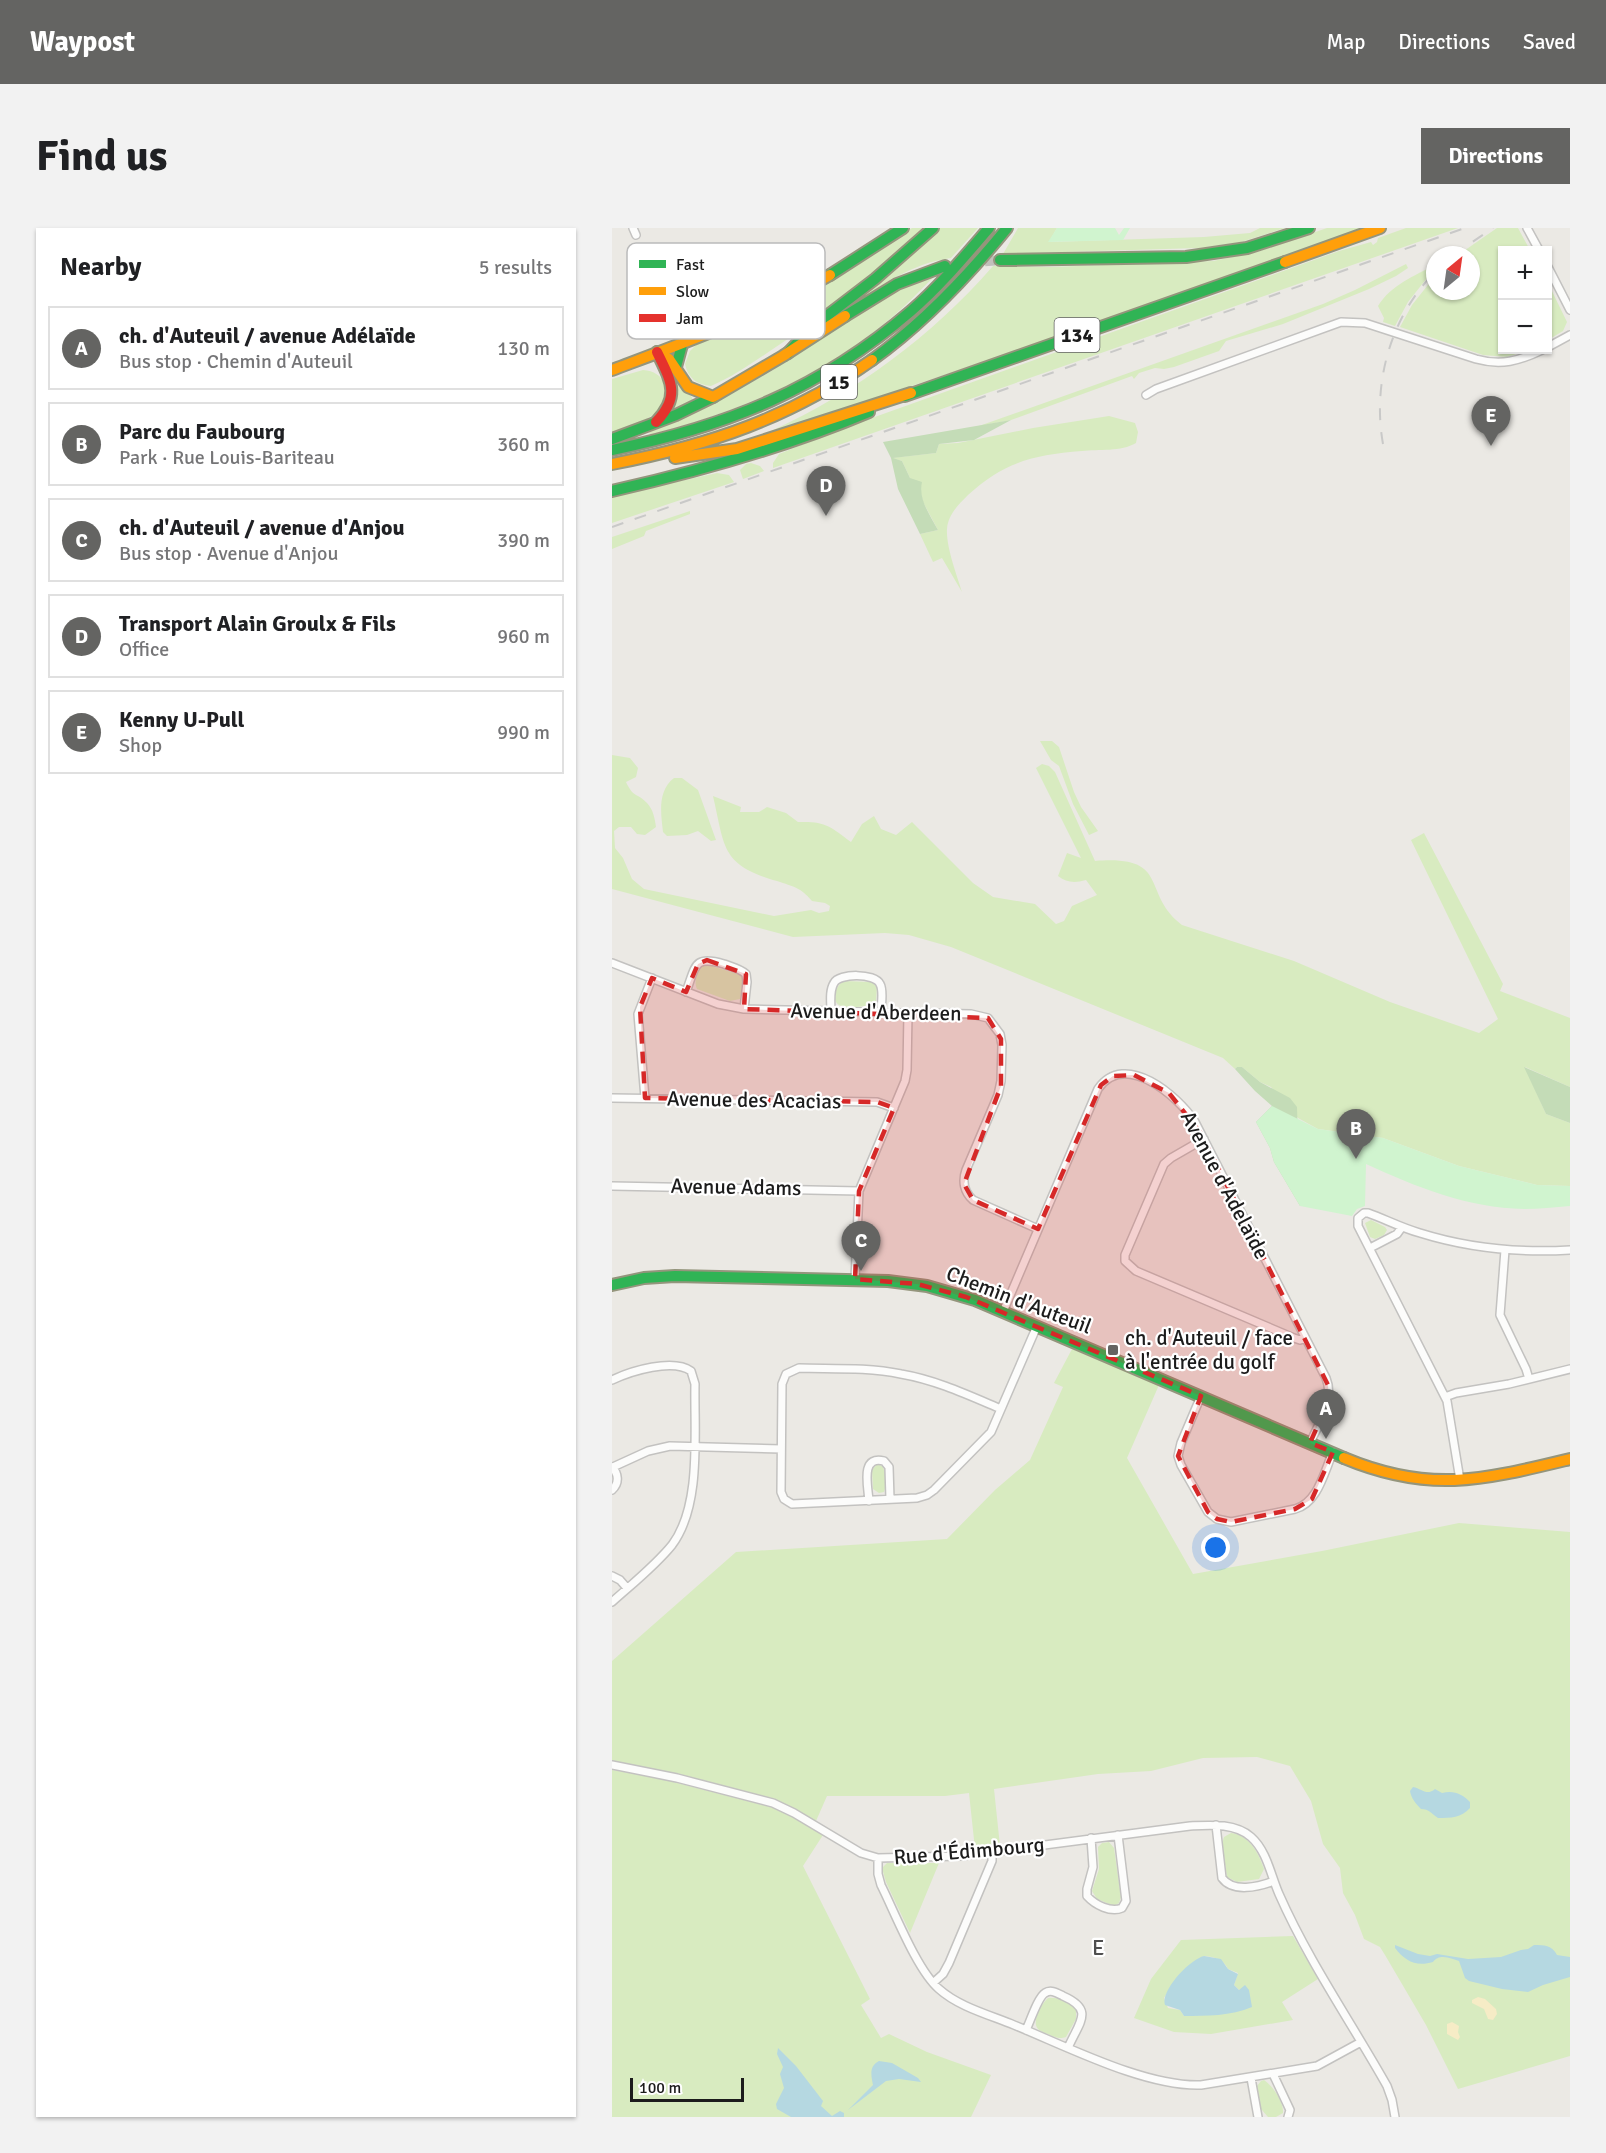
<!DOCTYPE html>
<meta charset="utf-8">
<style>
:root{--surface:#fff;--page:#f2f2f2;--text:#202124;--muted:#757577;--line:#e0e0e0;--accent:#646462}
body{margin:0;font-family:Signika,sans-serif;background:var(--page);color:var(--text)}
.controls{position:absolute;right:18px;top:18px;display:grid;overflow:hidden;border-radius:0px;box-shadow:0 2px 4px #0004}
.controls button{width:54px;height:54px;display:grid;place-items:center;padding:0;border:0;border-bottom:2px solid var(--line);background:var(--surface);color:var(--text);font:30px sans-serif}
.compass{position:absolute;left:814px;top:18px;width:54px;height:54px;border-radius:50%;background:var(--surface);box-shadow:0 2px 4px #0004;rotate:29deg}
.scale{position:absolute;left:18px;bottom:15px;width:114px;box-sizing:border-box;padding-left:6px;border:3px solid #1c1c1c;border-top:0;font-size:16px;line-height:21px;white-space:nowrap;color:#1c1c1c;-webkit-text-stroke:4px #fff;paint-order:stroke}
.you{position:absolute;left:604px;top:1320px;width:21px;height:21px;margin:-15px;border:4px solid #fff;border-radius:50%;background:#1a73e8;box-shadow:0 0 0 9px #1a73e833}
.badge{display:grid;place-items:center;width:39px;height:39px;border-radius:50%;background:var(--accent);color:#fff;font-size:20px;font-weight:700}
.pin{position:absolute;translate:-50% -50px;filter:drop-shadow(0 2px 3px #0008)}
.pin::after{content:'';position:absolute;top:32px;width:21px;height:18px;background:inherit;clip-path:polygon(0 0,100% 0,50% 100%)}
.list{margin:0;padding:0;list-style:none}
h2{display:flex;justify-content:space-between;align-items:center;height:78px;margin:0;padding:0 24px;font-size:26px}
h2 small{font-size:20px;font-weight:400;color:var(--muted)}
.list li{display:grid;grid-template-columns:39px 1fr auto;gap:18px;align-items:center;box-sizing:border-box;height:84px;margin:0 12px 12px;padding:0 12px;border:2px solid var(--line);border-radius:0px}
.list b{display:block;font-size:22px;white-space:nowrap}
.list p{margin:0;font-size:20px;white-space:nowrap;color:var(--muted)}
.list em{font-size:20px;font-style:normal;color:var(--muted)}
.map{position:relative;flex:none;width:958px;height:1889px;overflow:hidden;border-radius:0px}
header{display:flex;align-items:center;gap:36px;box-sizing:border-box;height:84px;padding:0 30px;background:var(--accent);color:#fff}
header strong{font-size:28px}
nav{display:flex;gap:33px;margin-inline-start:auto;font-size:21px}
.intro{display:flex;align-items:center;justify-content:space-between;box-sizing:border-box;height:144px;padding:0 36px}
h1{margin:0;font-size:42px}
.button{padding:15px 27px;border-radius:0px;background:var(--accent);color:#fff;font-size:21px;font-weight:700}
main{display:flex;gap:36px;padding:0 36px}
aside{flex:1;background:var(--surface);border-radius:0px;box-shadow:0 2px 4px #0004}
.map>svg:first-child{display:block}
</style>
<header>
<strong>Waypost</strong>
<nav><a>Map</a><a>Directions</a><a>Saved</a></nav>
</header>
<div class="intro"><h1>Find us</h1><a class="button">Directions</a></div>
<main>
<aside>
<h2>Nearby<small>5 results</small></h2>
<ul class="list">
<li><span class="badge">A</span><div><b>ch. d'Auteuil / avenue Adélaïde</b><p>Bus stop · Chemin d'Auteuil</p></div><em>130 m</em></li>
<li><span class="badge">B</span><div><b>Parc du Faubourg</b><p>Park · Rue Louis-Bariteau</p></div><em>360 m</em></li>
<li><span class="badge">C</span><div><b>ch. d'Auteuil / avenue d'Anjou</b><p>Bus stop · Avenue d'Anjou</p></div><em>390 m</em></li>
<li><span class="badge">D</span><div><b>Transport Alain Groulx &amp; Fils</b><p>Office</p></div><em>960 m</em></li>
<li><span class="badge">E</span><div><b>Kenny U-Pull</b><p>Shop</p></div><em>990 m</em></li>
</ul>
</aside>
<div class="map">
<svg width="958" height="1889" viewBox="0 0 958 1889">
<rect width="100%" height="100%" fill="#ebe9e4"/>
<path fill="#d8ebc0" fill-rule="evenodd" d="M 300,0 L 312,0 C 263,44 213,87 158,123 C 139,136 120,149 99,158 C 85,157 76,150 73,136 L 78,123 L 84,117 L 191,69 L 238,42 Z
M 328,0 L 366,0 L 339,30 C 300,35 268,58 235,81 Z
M 406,0 L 445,0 L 437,14 L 592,9 L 638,5 L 648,0 L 673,0 L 629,14 L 587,20 L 391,26 Z
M 715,0 L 752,0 L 383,130 L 159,205 L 159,203 C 244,164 319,109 381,38 L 439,39 L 601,33 L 645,24 Z
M 794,0 L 846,0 L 161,240 L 161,235 L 167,226 L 232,200 L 727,23 L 759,14 L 761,17 L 765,14 L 766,10 Z
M 885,0 L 906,0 L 918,22 L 891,22 L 891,122 L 916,122 L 895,129 L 871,127 L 788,99 L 800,77 L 823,48 L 823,63 L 859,63 L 859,27 L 846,27 Z
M 794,36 L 796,40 L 784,48 L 757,61 L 671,96 L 614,113 L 607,123 L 562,139 L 552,141 L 543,140 L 527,145 L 522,151 L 520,148 L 399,192 L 367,198 L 711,76 L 743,62 Z
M 823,37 L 823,40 L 796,74 L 783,98 L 771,94 L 772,90 L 766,78 C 779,57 802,48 823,37 Z
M 323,48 C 306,64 292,80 273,95 C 205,151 124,185 38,207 L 37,202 C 78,183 122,166 161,142 C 212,109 262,62 323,48 Z
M 936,55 L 955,94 L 951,103 L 936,112 Z
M 31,142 C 42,143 49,147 53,157 C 63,187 20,197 0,204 L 0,151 Z
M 66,157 L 80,169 L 81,175 L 62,185 L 64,158 Z
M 497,188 L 523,195 L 526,204 L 524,215 C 509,224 487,221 470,223 C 421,227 392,234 356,267 C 346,277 336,287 335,301 C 334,319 345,347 350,364 L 330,330 L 321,334 L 308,306 L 326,302 L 311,274 L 308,262 L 298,250 L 290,233 L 279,230 L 324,225 L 327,216 L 346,215 L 421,200 Z
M 139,235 L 148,238 L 152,243 L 131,251 L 128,242 L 134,236 Z
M 105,245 L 117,247 L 122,254 L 0,295 L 0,268 Z
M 78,283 L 78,286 L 34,303 L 32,308 L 0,321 L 0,309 Z
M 428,513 L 440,513 L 447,519 L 462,564 L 469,579 L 486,603 L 477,607 L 461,576 L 447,538 L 439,532 Z
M 0,527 L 18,530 L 26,540 L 24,549 L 14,554 C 22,571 25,564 35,575 C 41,581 43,591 44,599 L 33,607 L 25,606 L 19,599 L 7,599 L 2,603 L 3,620 L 11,630 L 20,651 L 32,661 L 162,688 L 199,682 L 207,685 L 217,683 L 218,678 L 213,675 L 200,673 C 188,659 182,659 165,653 C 109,637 113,620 101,568 L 129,579 L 128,584 L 147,584 L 155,579 L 174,585 L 186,594 C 213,593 218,598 239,614 L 250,596 L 262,588 L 269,601 L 284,607 L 300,594 L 361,655 L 381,669 L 423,676 L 444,696 L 452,693 L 460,678 L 485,667 L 474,652 C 463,655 455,655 446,648 L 455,625 L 469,630 L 424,540 L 430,536 L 437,538 L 443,544 L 483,633 C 560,627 528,665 570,697 L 682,733 L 778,774 L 867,805 L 886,791 L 799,612 L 812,605 L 891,756 L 888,763 L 958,790 L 958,859 L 913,839 L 934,886 L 958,895 L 958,958 L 925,957 L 847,938 L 771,910 L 706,901 L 686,890 L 659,859 L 648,854 L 630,839 L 625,839 L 623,841 L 611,830 L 339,719 L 297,707 L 273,705 L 181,709 L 0,661 Z
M 62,550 L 70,550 L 86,562 L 104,612 L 99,613 L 86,603 L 75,607 L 55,608 L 51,604 C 49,586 45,563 62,550 Z
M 93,736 L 129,747 L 131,751 L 128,771 L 118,773 L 85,761 C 81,753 86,741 93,736 Z
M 232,753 L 260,754 L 265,759 L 264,774 C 259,779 234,781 227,777 C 218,771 225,756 232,753 Z
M 759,992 L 773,999 L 775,1002 L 772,1007 L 763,1011 L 758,1009 L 753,995 Z
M 460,1121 L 547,1157 L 515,1230 L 581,1346 L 710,1323 L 847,1295 L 958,1304 L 958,1828 L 846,1861 L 814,1797 L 773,1727 L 768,1719 L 752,1711 L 743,1687 L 731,1665 L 728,1640 L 711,1616 L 699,1573 L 678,1538 L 645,1529 L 591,1530 L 539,1543 L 486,1546 L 382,1561 L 388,1618 L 363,1621 L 357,1565 L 333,1568 L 215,1568 L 204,1593 L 159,1570 L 71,1547 L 0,1533 L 0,1433 L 124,1324 L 335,1311 L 383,1262 L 418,1232 L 451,1159 L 442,1155 Z
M 265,1236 L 270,1238 C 274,1243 275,1257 272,1264 L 267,1265 L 261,1261 L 260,1242 Z
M 0,1542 L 46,1550 L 159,1579 L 179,1588 L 211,1607 L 191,1638 L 258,1771 L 249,1777 L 269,1810 L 277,1806 L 315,1824 L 379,1847 L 359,1889 L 0,1889 Z
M 619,1605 C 637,1607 647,1625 652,1641 L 647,1651 L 625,1654 L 615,1649 L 610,1616 L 612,1609 Z
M 497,1614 L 502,1620 L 509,1669 L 507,1675 L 502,1678 L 485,1671 L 480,1663 L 487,1641 L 486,1619 L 490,1615 Z
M 275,1635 L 327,1635 L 298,1705 L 274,1654 L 270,1640 Z
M 681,1708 L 706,1751 L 670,1774 L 681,1792 L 599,1806 L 562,1804 L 522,1790 L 539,1751 L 569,1712 ZM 592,1728 C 603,1729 611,1731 616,1741 L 626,1745 L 622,1757 L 627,1762 L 629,1761 L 609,1786 L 572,1788 L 568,1782 L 556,1780 L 552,1770 C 566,1747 571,1743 592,1728 Z
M 436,1770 C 446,1769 459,1774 464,1782 L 464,1791 L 454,1809 C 448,1811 446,1810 440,1808 C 436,1806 429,1804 426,1801 C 419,1793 430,1775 436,1770 Z
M 652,1852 C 661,1858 672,1874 671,1885 L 664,1889 L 656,1889 L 649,1881 L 645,1858 L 649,1853 Z"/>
<path fill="#c4dcb7" d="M 399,192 L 362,212 L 327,216 L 324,225 L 281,230 L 290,233 L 298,250 L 310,254 C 306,271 318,287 326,302 L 308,306 L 286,261 L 279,230 L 271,214 Z
M 625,839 L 630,839 L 648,854 L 678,870 L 685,879 L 688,978 L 662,934 L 658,920 L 644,894 L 660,878 L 643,863 L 623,841 Z
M 912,839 L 958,859 L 958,895 L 934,886 Z"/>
<path fill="#f6ecc6" d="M 866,1769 L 873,1771 L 884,1781 L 885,1786 L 881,1792 L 876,1791 L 872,1781 L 860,1775 L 860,1772 Z
M 840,1794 L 847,1798 L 846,1804 L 848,1809 L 846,1812 L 835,1806 L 835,1796 Z"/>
<path fill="#d0f4cf" d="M 445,0 L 503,0 L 507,7 L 512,0 L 518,0 L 511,12 L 436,14 Z
M 660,878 L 706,901 L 771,910 L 847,938 L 925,957 L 958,958 L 958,978 C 943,979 927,981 912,981 C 856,980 804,959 754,936 L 753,978 L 745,981 L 740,988 L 688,978 L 662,934 L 658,920 L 644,894 Z"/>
<path fill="#b5d8e1" d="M 801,1559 C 810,1561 815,1568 823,1561 L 830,1565 C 842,1562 850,1566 858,1574 L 858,1580 C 849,1590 839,1590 826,1590 C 820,1586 817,1581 809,1581 C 804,1576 799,1570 798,1563 Z
M 783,1717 L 806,1726 L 818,1728 L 825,1726 L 856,1731 L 889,1729 L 909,1722 L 916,1721 L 922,1717 C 932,1717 940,1717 945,1727 L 958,1729 L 958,1749 L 931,1757 L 916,1764 L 890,1761 L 857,1753 L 853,1750 L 847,1733 C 839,1730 827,1725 821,1734 C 804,1739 793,1733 783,1720 Z
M 592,1728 L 609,1731 L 616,1741 L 626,1746 L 622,1757 L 627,1762 L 633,1757 L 637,1762 L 640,1779 C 619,1788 594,1788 572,1788 L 568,1782 L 553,1777 C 548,1763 578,1731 592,1728 Z
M 166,1820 L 184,1838 L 211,1873 L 209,1878 L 220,1888 L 228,1883 L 232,1885 L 232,1889 L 179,1889 L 165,1881 L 164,1876 L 172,1860 L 168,1846 L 171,1839 L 165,1826 Z
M 267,1833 L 280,1835 L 306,1850 L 309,1854 L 287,1851 L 274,1853 L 236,1882 L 261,1857 C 259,1847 257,1838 267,1833 Z"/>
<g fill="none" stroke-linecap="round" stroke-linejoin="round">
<path stroke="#c2c0bc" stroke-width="10" stroke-dasharray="10 5" stroke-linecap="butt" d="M 343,36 L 388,32"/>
<defs>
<path id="street" d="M 21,0 L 24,7
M 915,0 L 927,22
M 936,39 L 958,82
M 936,119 L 958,107
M 534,167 L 544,161 L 729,94 L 753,95 L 864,131 C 889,138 907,133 930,122
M 0,735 L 106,776 L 132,781 L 359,786 L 376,790 L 388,806 L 390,817 L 389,853 L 386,867 L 354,942 C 350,953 352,964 361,972 L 426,1001
M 74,764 C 84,738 81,727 112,736 C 120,739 127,740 134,746 L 135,754 L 132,781
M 219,783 C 219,775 217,763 222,755 C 227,745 263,745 268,756 C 272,763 269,776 269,784
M 0,870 L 265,874 L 282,880
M 33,870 L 26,786 L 40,750
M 592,911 L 559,930 L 552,936 L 513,1027 L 513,1033 L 524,1043 L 682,1110 L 688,1112 L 693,1110
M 0,958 L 247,963
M 758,1020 L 785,1006 L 790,999
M 893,1022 L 888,1087 L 914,1141 L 917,1151
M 243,1051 L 247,963 L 293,853 L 295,842 L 296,785
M 391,1084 L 486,861 C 513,822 566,868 583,894 L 714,1150 C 723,1172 707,1195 698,1215
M 187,1140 C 220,1141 255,1139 289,1146 C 324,1152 356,1167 389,1181 L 379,1204 L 322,1262 L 315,1267 L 305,1270 L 180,1276 L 172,1271 L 169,1264 L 170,1156 L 174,1146 Z
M 0,1152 C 19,1143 61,1130 79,1143 L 83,1156 C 82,1204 90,1277 60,1317 C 43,1338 20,1356 0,1374
M 589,1168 L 569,1215 L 566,1228 L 569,1237 L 596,1284 L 605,1291 L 619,1294 L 683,1281 C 706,1275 712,1244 721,1224
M 833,1169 L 844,1165 L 897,1156 L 958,1141
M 389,1181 L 425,1098
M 0,1239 C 6,1245 8,1255 0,1262
M 1,1239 L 36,1223 L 58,1218 L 169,1221
M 848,1252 L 835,1173 L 746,998 L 746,990 L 752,985 L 756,985 C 773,991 790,1000 808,1005 C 856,1020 907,1025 958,1022
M 257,1273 C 256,1258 248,1227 272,1233 L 277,1239 L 278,1271
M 0,1348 L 8,1352 L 15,1360
M 0,1537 L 65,1550 L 161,1575 L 182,1585 L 249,1625 L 266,1630 L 349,1628 L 578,1598 C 599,1597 623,1595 639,1609 C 655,1623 659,1648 667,1666 C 697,1734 739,1794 775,1858 L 780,1872 L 783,1889
M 604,1597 L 610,1650 C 621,1665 646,1659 662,1653
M 479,1610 L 481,1639 L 475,1661 L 475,1668 C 483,1677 499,1685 510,1680 L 514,1673 L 506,1607
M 266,1630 L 266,1646 L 269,1657 C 283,1685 305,1742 327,1761 C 347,1779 378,1787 402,1797 C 454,1818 533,1859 589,1857 L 705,1838 L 749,1814
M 321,1755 L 331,1746 L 337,1735 L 380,1633 L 380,1624
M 414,1802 C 418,1794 426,1769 433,1765 C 439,1761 445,1765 451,1768 C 483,1782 467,1794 456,1820
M 661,1846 L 678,1882 L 676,1889
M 639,1850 L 646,1889"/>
<path id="fast" d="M 388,32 L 574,29 L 635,20 L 697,0
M 218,47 L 291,0
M 233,88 L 285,56 L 333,38
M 176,125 L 199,100 L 263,51 L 321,0
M 260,132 C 312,95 355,49 395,0
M 64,139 L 71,113
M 293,168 L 673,34
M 0,211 L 64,187 L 101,169
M 0,222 C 116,198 208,161 299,83 C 328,58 352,29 377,0
M 0,263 C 88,243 174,219 257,184
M 0,1057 L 32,1050 L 63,1048 L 276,1053 L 315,1058 L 363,1072 L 732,1230"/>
<path id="slow" d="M 673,34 L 768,0
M 45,124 L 57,131 L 76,159 L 101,169 L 171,128 L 233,88
M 0,142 C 74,114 149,87 218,47
M 63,230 L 125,221 L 299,165
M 0,236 C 98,217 178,190 260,132
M 732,1230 C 818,1266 871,1252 958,1231"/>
<path id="jam" d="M 44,194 C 69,168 59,153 45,124"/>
</defs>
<use href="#street" stroke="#c3c2c0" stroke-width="10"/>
<use href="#fast" stroke="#94957c" stroke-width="14"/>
<use href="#slow" stroke="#94957c" stroke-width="14"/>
<use href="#jam" stroke="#94957c" stroke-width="14"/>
<use href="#street" stroke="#fcfcfb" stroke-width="7"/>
<use href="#fast" stroke="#30b455" stroke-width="10"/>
<use href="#slow" stroke="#ff9f0a" stroke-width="10"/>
<use href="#jam" stroke="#e5322d" stroke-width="10"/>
<path stroke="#c9c9c8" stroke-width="2" stroke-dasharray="12 12" stroke-linecap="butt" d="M 841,27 L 881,0
M 771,216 C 760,155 779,88 823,44
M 0,299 L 853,0"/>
</g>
<path fill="#d62828" fill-opacity="0.2" stroke="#d62828" stroke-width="4.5" stroke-dasharray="12 8" stroke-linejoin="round" d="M 95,732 L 134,746 L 132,781 L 376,790 L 389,811 L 389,858 L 352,956 L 361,972 L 426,1001 L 489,857 L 501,848 L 522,847 L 557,865 L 588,904 L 716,1157 L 717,1172 L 698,1215 L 721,1224 L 700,1271 L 683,1281 L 619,1294 L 605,1291 L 596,1284 L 566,1228 L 589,1168 L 354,1069 L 305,1056 L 243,1051 L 247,963 L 282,880 L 265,874 L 33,870 L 28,779 L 40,750 L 74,764 L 86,736 Z"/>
<rect fill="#646462" stroke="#fff" stroke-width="2" x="495" y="1116" width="12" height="12" rx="3"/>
<g text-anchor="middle" stroke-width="4.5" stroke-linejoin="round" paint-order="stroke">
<g fill="#fff" stroke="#606060" stroke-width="1.5">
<rect x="442.5" y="90" width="45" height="34" rx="4.5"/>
<rect x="209" y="137" width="36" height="34" rx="4.5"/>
</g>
<g font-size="20" font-weight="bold" fill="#1c1c1c">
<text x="465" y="114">134</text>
<text x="227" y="161">15</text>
</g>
<g font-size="21" fill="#1c1c1c" stroke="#fff">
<text transform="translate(264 784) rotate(1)" y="7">Avenue d'Aberdeen</text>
<text transform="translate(142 872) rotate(1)" y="7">Avenue des Acacias</text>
<text transform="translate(613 957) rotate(62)" y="7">Avenue d'Adelaïde</text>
<text transform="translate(124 959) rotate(1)" y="7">Avenue Adams</text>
<text transform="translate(407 1072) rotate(21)" y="7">Chemin d'Auteuil</text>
<text transform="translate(357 1623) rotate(-5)" y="7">Rue d'Édimbourg</text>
</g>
<g font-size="21" fill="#1c1c1c" stroke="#fff" text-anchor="start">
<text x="513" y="1117">ch. d'Auteuil / face<tspan x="513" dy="24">à l'entrée du golf</tspan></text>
</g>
<g font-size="22" letter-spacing="1.5" fill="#4f4f4f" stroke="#fff">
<text x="487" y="1727">E</text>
</g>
</g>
<rect x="15" y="15" width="198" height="96" rx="9" fill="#fff" stroke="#bbb" stroke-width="1.5"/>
<rect x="27" y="32" width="27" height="8" fill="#30b455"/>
<rect x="27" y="59" width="27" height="8" fill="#ff9f0a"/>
<rect x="27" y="86" width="27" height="8" fill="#e5322d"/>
<g font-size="16" fill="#1c1c1c">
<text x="64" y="42">Fast</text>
<text x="64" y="69">Slow</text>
<text x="64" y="96">Jam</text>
</g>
</svg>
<div class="controls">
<button>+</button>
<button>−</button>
</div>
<svg class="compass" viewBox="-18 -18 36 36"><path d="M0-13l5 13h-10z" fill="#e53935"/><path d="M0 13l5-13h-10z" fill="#757577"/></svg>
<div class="scale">100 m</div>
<div class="you"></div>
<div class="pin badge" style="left:714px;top:1211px">A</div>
<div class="pin badge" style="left:744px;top:931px">B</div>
<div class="pin badge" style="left:249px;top:1043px">C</div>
<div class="pin badge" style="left:214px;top:288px">D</div>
<div class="pin badge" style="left:879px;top:218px">E</div>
</div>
</main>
